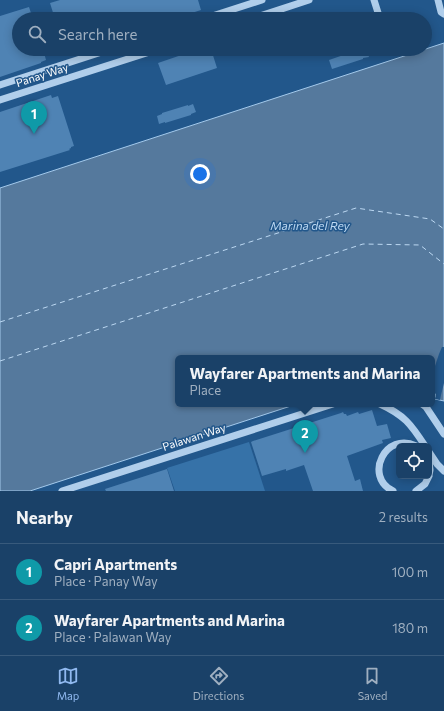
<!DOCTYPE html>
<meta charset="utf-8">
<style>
:root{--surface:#1a4168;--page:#23486e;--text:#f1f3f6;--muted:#9fafc0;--line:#385a7c;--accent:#90b9f0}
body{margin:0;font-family:Commissioner,sans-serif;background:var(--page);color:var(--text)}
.controls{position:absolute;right:12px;bottom:12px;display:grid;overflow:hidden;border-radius:6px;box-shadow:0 2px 10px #0003}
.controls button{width:36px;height:36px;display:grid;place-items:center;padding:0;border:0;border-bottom:1px solid var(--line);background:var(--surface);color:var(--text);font:20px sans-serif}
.you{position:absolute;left:200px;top:174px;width:14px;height:14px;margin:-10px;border:3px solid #fff;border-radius:50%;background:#1a73e8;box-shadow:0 0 0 6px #1a73e833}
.badge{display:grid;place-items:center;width:26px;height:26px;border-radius:50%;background:var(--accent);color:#fff;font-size:13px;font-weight:700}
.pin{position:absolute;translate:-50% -33px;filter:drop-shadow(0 1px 2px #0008)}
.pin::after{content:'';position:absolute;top:21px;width:14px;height:12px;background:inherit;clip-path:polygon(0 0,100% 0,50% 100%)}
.popup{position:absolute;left:175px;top:355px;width:260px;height:52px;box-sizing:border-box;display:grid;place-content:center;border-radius:6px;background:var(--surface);filter:drop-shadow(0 1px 3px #0005);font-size:13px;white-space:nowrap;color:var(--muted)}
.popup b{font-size:15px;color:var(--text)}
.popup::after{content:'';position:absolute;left:50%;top:100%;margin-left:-8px;border:8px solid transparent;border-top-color:var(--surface)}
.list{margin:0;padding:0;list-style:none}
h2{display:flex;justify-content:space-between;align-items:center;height:52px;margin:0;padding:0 16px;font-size:17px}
h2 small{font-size:13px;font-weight:400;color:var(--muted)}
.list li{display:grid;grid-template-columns:26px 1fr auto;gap:12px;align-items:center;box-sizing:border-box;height:56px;padding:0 16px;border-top:1px solid var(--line)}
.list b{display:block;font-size:15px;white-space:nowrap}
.list p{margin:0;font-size:13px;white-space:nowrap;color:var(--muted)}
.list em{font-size:13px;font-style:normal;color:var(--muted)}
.icon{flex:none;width:22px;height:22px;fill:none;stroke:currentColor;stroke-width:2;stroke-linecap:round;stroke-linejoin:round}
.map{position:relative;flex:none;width:444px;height:491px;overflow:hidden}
.search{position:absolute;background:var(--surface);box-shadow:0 2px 10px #0003;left:12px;right:12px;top:12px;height:44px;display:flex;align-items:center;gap:10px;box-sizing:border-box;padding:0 14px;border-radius:22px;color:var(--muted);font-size:15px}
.sheet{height:164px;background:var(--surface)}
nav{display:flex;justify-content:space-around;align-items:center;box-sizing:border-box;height:56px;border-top:1px solid var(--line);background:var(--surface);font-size:11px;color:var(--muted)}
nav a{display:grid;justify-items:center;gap:2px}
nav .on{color:var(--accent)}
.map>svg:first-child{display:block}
</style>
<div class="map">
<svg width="444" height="491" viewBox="0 0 444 491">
<rect width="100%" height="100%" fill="#22578b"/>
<path fill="#3672a8" d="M 249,442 L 265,491 L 175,491 L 167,468 Z"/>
<path fill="#55799d" stroke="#a4caec" d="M 444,43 L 444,401 L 435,399 L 436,394 L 432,392 L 432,358 L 178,358 L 178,404 L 297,404 L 30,491 L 0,491 L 0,188 Z"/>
<path fill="#22578b" d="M 442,347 L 444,347 L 444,383 L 441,395 L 440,400 L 435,399 L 436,394 L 432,392 L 432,375 L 439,354 Z"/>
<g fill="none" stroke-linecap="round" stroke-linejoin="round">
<path stroke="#bcd8f2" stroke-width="1" stroke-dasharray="5 4" stroke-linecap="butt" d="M 0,322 L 356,208 L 430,219 L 444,229
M 0,361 L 363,244 L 420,245 L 444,264"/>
</g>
<path fill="#4f83b4" d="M 60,0 L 198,0 L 201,10 L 173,19 L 55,19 L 50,3 Z
M 29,7 L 33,19 L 19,19 L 19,49 L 43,49 L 46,60 L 41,62 L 41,63 L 0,77 L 0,16 Z
M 199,49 L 211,49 L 217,68 L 166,85 L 158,63 Z
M 361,49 L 366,49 L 369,57 L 363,58 L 363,59 L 332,69 L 329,60 Z
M 51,95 L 52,98 L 58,96 L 74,146 L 71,147 L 71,148 L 69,149 L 70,150 L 0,172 L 0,112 Z
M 193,104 L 196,112 L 191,114 L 191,115 L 165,123 L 165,122 L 159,124 L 157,116 L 162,114 L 162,113 L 188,105 L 188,106 Z
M 372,410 L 377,426 L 387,424 L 391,438 L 382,440 L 383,443 L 347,456 L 355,481 L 360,479 L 363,491 L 313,491 L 304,465 L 286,471 L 286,469 L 262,476 L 251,442 L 253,441 L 341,413 L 343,412 L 344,414 L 346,414 L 347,416 L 358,412 L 359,414 Z
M 167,469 L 174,491 L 106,491 L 105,489 Z"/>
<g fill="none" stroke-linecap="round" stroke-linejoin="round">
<path stroke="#b0ceeb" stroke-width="7" d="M 374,0 L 380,19
M 438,0 L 441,12 L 444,14
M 203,19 L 262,0
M 251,19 L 309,0
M 0,85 L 111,49
M 0,100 L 159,49
M 380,404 C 404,415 411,424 425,446
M 422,404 L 426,407 L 444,434
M 429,452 L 437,464 L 444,471
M 429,461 L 430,470 L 429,475
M 62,491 L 333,404
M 393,491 C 363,476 386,431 416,446
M 416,491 L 425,484 L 429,476"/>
</g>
<g text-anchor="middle" stroke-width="3" stroke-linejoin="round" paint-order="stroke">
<g font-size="11" fill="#fff" stroke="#22578b">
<text transform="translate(42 75) rotate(-18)" y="4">Panay Way</text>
<text transform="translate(194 437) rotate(-18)" y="4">Palawan Way</text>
</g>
<g font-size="12" font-style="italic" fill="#bcd8f2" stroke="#22578b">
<text x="310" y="230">Marina del Rey</text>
</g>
</g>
</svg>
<div class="controls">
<button><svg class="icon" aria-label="locate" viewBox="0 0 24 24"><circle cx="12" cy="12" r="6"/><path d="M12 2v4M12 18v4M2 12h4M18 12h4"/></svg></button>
</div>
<div class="you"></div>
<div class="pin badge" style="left:34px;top:134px;background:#0f9aa8">1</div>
<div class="pin badge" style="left:305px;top:453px;background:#0f9aa8">2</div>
<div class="popup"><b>Wayfarer Apartments and Marina</b>Place</div>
<div class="search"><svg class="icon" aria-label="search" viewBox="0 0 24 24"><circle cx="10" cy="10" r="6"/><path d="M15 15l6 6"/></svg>Search here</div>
</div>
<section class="sheet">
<h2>Nearby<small>2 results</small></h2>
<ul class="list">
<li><span class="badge" style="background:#0f9aa8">1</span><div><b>Capri Apartments</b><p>Place · Panay Way</p></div><em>100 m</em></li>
<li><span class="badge" style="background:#0f9aa8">2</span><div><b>Wayfarer Apartments and Marina</b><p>Place · Palawan Way</p></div><em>180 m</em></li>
</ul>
</section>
<nav>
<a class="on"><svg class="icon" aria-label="map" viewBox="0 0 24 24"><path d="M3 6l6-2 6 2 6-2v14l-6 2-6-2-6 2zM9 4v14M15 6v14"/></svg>Map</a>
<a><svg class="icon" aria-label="directions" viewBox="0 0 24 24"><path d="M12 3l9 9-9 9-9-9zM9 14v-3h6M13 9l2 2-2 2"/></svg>Directions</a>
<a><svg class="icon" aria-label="saved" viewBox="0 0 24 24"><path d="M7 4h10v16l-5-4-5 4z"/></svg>Saved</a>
</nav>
